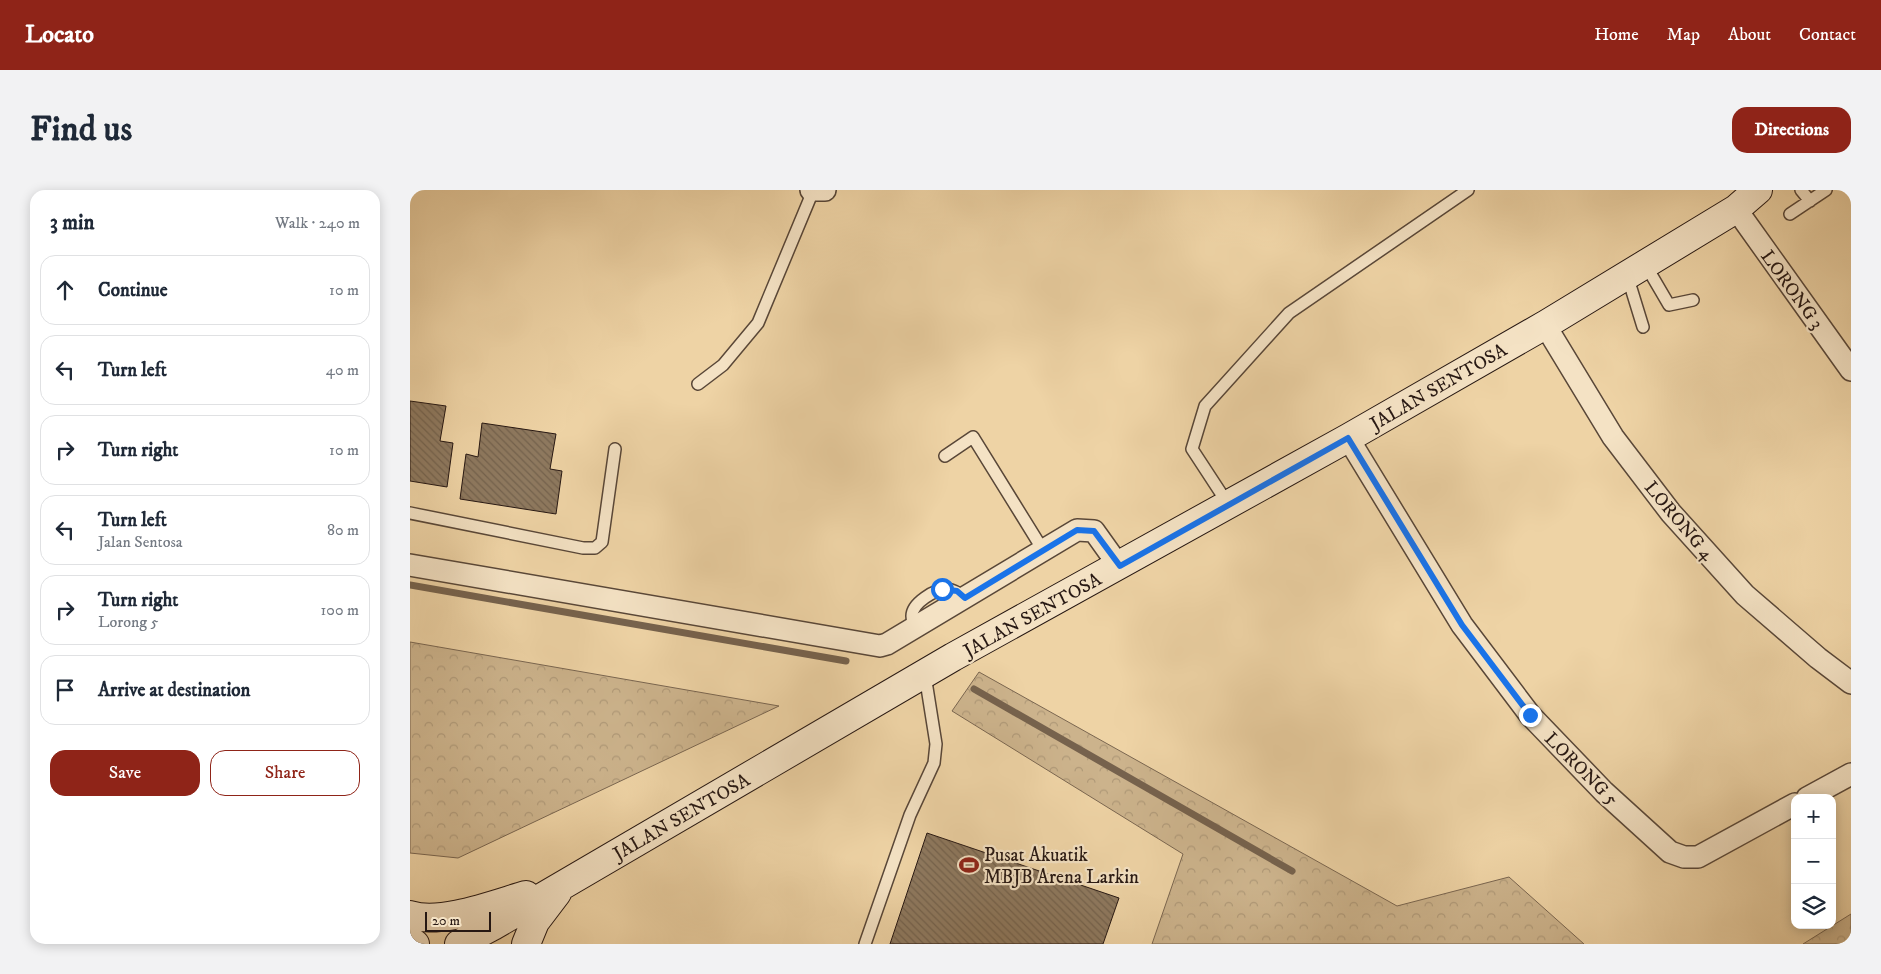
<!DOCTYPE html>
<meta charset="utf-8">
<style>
:root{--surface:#fff;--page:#f2f2f3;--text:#1f2937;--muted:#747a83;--line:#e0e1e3;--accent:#8f2418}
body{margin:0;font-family:"IM FELL DW Pica",serif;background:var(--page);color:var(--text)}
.controls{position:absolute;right:15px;bottom:15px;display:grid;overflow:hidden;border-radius:10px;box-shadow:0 2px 12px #0003}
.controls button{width:45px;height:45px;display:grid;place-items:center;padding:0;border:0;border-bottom:1px solid var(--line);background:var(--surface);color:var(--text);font:25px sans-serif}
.scale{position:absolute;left:15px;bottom:12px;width:66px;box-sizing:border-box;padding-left:5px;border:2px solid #271813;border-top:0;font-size:14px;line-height:18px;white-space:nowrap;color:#271813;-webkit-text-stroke:4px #f4e2c4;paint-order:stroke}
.stop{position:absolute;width:15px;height:15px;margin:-11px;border:4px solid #1a73e8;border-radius:50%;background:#fff}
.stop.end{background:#1a73e8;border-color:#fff;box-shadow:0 1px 5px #0008}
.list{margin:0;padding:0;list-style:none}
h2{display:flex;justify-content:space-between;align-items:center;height:65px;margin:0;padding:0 20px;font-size:21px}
h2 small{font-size:16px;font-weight:400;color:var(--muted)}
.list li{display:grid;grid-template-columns:32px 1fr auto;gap:15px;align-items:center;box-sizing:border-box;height:70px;margin:0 10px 10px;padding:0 10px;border:1px solid var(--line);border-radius:15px}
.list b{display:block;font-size:19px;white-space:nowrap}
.list p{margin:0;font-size:16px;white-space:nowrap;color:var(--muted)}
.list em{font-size:16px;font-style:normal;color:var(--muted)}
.actions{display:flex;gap:10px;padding:15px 20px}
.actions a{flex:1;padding:11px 0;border:1px solid var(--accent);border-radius:15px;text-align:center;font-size:18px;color:var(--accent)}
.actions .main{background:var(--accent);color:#fff}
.icon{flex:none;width:28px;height:28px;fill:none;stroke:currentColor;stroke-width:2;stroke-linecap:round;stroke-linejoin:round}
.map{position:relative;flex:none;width:1441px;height:754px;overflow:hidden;border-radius:15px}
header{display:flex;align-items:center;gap:30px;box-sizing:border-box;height:70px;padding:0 25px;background:var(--accent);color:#fff}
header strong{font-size:24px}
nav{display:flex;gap:28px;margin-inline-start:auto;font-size:18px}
.intro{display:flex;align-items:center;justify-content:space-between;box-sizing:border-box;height:120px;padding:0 30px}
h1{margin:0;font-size:35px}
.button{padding:12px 22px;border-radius:15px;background:var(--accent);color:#fff;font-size:18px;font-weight:700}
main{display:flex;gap:30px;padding:0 30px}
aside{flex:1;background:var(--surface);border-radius:15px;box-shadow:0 2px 12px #0003}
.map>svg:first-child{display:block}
</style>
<header>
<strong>Locato</strong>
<nav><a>Home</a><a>Map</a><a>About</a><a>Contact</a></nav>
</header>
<div class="intro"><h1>Find us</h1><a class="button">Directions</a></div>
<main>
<aside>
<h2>3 min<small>Walk · 240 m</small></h2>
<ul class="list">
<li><svg class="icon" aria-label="ahead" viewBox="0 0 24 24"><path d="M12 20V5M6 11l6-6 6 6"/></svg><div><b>Continue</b></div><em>10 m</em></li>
<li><svg class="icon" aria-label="left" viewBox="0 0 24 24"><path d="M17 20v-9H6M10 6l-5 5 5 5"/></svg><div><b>Turn left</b></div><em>40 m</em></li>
<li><svg class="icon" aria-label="right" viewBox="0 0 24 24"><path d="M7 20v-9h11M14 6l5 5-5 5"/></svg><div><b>Turn right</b></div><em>10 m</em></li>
<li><svg class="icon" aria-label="left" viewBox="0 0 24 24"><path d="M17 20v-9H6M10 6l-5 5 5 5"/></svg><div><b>Turn left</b><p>Jalan Sentosa</p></div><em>80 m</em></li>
<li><svg class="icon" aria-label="right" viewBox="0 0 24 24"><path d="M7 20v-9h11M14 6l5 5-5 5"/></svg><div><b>Turn right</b><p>Lorong 5</p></div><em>100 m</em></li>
<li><svg class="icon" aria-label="arrive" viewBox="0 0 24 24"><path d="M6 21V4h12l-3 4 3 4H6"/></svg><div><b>Arrive at destination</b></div></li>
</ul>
<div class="actions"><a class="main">Save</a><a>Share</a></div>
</aside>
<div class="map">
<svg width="1441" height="754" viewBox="0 0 1441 754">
<defs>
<pattern id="forest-crowns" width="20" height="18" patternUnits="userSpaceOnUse" patternTransform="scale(1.25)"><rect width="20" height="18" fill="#ccb38c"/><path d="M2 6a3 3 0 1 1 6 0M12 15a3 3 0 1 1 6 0" fill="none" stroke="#af9978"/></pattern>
<pattern id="building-back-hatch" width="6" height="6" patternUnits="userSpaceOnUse" patternTransform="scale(1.25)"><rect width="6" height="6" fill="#8e795f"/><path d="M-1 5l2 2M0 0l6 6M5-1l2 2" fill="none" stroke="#74624d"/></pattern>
</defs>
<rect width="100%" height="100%" fill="#eed3a5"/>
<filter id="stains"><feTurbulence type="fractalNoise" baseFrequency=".004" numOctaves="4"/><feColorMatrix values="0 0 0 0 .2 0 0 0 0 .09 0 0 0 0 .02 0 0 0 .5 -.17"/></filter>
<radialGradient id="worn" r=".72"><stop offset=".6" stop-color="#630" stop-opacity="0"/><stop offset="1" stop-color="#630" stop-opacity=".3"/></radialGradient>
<path fill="url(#forest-crowns)" stroke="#7a6650" d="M 0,452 L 369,516 L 48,668 L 0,663 Z
M 569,482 L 987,716 L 1099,687 L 1174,754 L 742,754 L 773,664 L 542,521 Z
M 1441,724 L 1441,754 L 1393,754 Z"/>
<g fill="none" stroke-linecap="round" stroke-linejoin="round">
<path stroke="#76624d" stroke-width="7" d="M 0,395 L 436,471
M 564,499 L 882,681"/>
</g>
<path fill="url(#building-back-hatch)" stroke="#271813" d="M 0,211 L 36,216 L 30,251 L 43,253 L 37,297 L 0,291 Z
M 72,233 L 146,244 L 140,279 L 152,281 L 146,324 L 50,309 L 56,264 L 68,267 Z
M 517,643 L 709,708 L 693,754 L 480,754 Z"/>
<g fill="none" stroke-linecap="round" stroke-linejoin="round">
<defs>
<path id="lane" d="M 1391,0 L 1400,11
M 1380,24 L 1416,0
M 1235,74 L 1259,115 L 1283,110
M 1217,85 L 1233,137
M 288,194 L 313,175 L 348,133 L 403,1
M 535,266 L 563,247 L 633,360
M 818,314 L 782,259 L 795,216 L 879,123 L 1058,0
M 0,323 L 173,358 L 185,358 L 192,352 L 205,259
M 504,438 C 504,434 502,430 502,426 C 502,413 525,399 537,399 C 544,400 549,403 555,408
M 455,754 L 500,625 L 524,573 L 526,554 L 515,485"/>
<path id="street" d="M 401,0 L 415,0
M 1326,19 L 1441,180
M 1135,135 L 1203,247 L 1261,323 L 1335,405 L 1408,468 L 1441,493
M 938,248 L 1052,435 L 1120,525 L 1194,602 L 1260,662 L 1274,667 L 1288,667 L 1385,614
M 0,375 L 470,456 L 477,454 L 667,340 L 684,341 L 709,376
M 1397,608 L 1441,584"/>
<path id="secondary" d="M 0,725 C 31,735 85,714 116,705
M 0,751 L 5,754
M 49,754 L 83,736 L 543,467 L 938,248 L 1135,135 L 1326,19 L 1348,0
M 116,754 L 125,732 L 147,703"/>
</defs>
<use href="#lane" stroke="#594738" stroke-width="14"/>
<use href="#street" stroke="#594738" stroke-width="24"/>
<use href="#secondary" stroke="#271813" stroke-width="30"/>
<use href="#lane" stroke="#f4e2c4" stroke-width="11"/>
<use href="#street" stroke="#f4e2c4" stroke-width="21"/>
<use href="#secondary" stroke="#f4e2c4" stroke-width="28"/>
</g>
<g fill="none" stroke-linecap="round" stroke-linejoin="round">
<path stroke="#1a73e8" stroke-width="6" d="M 532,399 L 547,401 L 555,408 L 667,340 L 684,341 L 710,376 L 938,248 L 1052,435 L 1120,525"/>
</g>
<defs>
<symbol id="stadium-bare" viewBox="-9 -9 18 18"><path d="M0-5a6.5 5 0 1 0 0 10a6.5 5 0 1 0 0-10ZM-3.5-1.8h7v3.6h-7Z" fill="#8f2418" stroke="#f4e2c4" stroke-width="2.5" paint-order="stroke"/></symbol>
</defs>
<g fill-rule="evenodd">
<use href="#stadium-bare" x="545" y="661" width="28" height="28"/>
</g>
<g text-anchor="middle" stroke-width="4.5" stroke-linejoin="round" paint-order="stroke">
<g font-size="19" fill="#271813" stroke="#f4e2c4">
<text transform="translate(1383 99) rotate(54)" y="7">LORONG 3</text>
<text transform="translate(1028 196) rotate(-30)" y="7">JALAN SENTOSA</text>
<text transform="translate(1270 330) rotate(50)" y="7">LORONG 4</text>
<text transform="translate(622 424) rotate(-29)" y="7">JALAN SENTOSA</text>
<text transform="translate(1172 578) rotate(45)" y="7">LORONG 5</text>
<text transform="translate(271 626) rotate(-30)" y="7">JALAN SENTOSA</text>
</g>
<g font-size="19" fill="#271813" stroke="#f4e2c4" text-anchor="start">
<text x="574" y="671">Pusat Akuatik<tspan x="574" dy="22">MBJB Arena Larkin</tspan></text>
</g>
</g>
<rect width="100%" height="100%" filter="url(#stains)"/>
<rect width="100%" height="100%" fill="url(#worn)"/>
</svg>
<div class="controls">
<button>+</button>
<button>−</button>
<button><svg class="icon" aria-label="layers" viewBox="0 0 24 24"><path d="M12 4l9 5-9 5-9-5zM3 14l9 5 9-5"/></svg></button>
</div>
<div class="scale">20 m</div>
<div class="stop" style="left:532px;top:399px"></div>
<div class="stop end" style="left:1120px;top:525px"></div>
</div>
</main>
